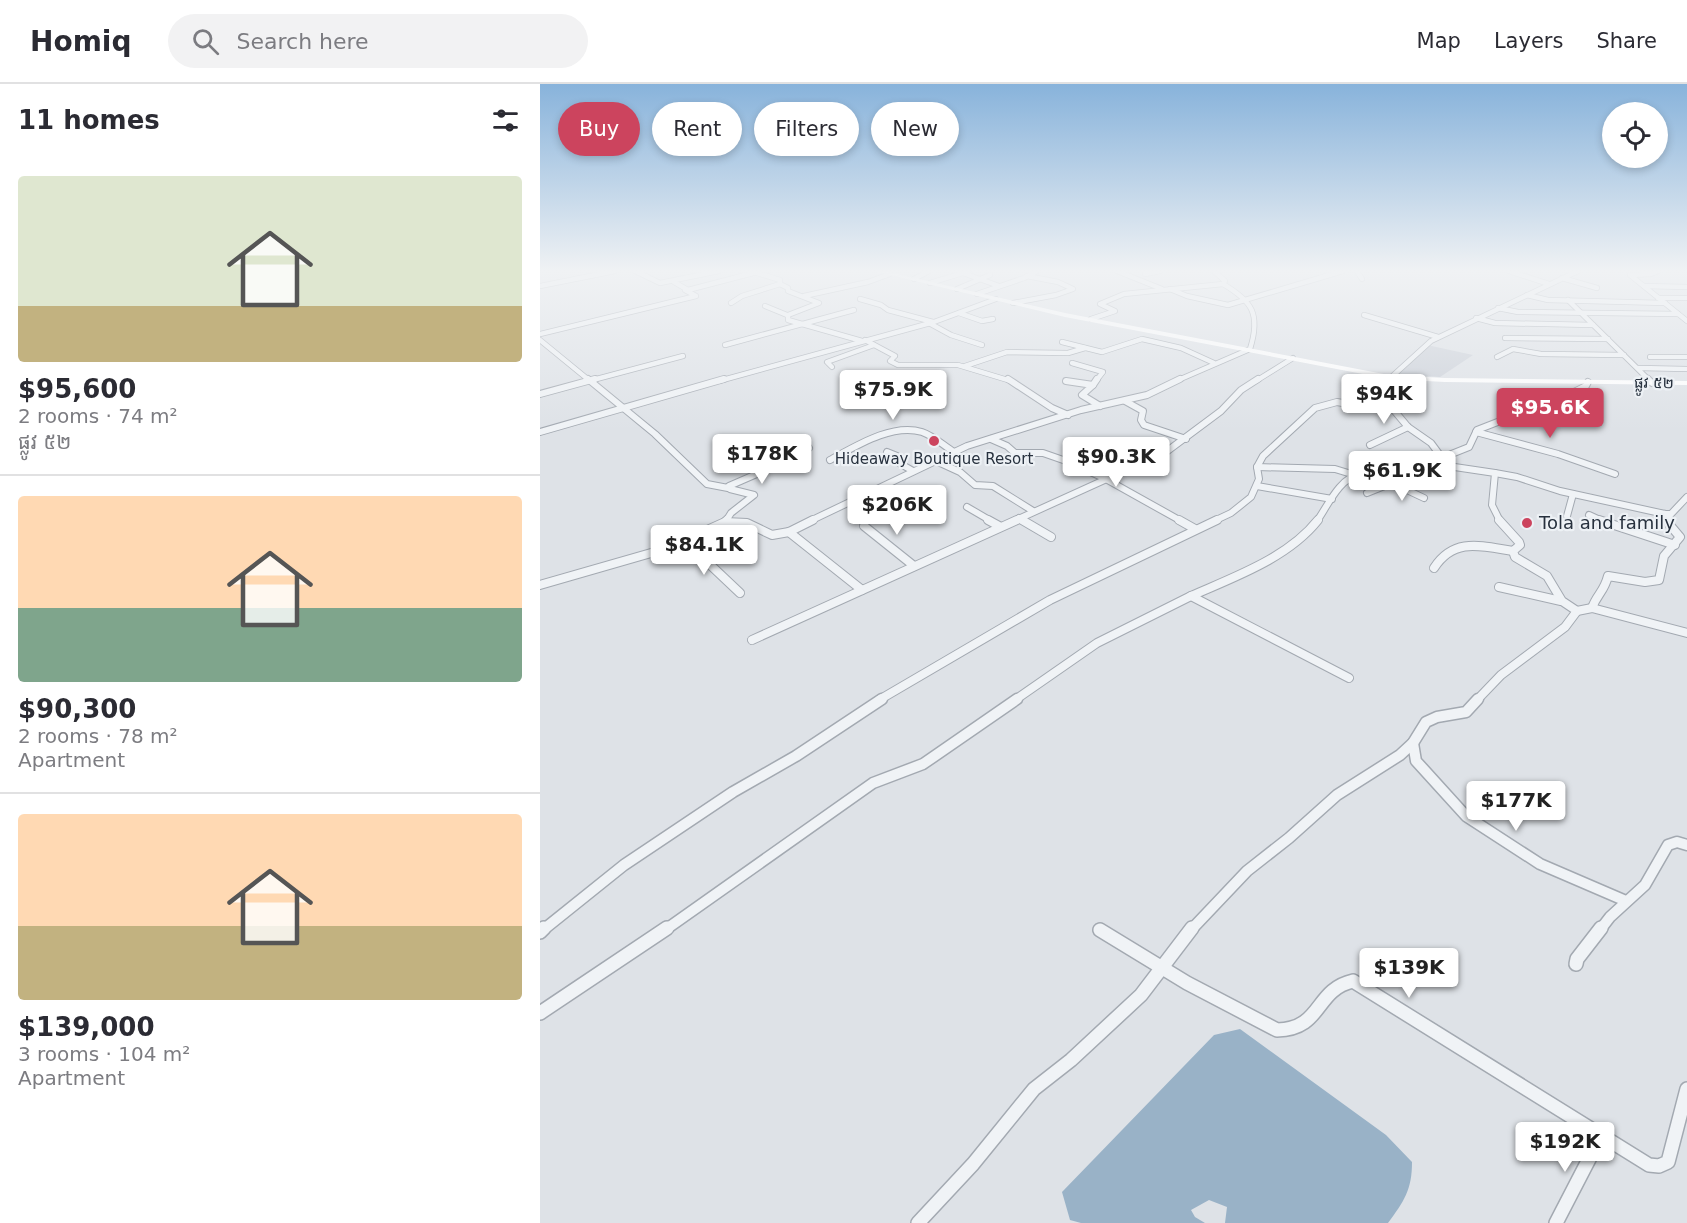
<!DOCTYPE html>
<html lang="en">
<head>
<meta charset="utf-8">
<style>
	body { margin:0; font-family:"DejaVu Sans","Noto Sans Khmer",sans-serif; background:#f2f2f3; color:#2b2b33; height:100vh; display:flex; flex-direction:column; font-size:22px; white-space:nowrap }
	* { box-sizing:border-box; margin:0 }
	p { font-size:20px; color:#7c7c81 }
	.icon { flex:none; width:33px; height:33px; fill:none; stroke:currentColor; stroke-width:2; stroke-linecap:round; stroke-linejoin:round }
	.map { position:relative; flex:1; overflow:hidden }
	.panel { display:flex; flex-direction:column; background:#fff; width:540px }
	.panel>* { flex:none }
	.banner { position:absolute; left:18px; top:18px; width:570px; height:54px; display:flex; gap:12px }
	.tools { position:absolute; left:1062px; top:18px; display:grid; gap:12px }
	.tools a { display:grid; place-items:center; width:66px; height:66px; border-radius:50%; background:#fff; box-shadow:0 3px 9px #0003; font-size:30px }
	.price { position:absolute; translate:-50% -51px; padding:0 14px; border-radius:6px; background:#fff; color:#222; font-size:20px; line-height:39px; filter:drop-shadow(0 2px 3px #0008) }
	.price::after { content:''; position:absolute; left:50%; top:36px; width:18px; height:14px; margin-left:-9px; background:inherit; clip-path:polygon(0 0,100% 0,50% 100%) }
	.price.current { background:#cc445e; color:#fff }
	ul { padding:0; list-style:none }
	li { display:grid; align-content:center; gap:12px; height:318px; padding:0 18px }
	li+li { border-top:2px solid #e1e1e2 }
	li span { display:grid; place-items:center; height:186px; border-radius:6px; color:#555 }
	li>.icon { margin-inline-start:auto }
	span .icon { width:108px; height:108px; fill:#fffc; stroke-width:1 }
	li b { font-size:26px }
	h2 { display:flex; justify-content:space-between; align-items:center; height:72px; padding:0 18px; font-size:26px }
	.chip { padding:0 21px; border-radius:27px; background:#fff; box-shadow:0 3px 9px #0003; font-size:21px; line-height:54px }
	.chip.current { background:#cc445e; color:#fff }
	header { display:flex; align-items:center; gap:36px; box-sizing:border-box; height:84px; padding:0 30px; background:#fff; border-bottom:2px solid #e1e1e2 }
	header strong { font-size:28px }
	nav { display:flex; gap:33px; margin-inline-start:auto; font-size:21px }
	.search { width:420px; height:54px; background:#f2f2f3; display:flex; align-items:center; gap:15px; box-sizing:border-box; padding:0 21px; border-radius:33px; color:#7c7c81; font-size:22px }
	main { display:flex; flex:1; min-height:0 }
	.map>svg:first-child { display:block }
	.built { fill:#ccd1d9 }
	.water { fill:#99b2c7 }
	.lines { fill:none; stroke-linecap:round; stroke-linejoin:round }
	.street-far4-casing { stroke:#a3a9b1; stroke-width:6 }
	.street-far3-casing { stroke:#a3a9b1; stroke-width:8 }
	.street-far2-casing { stroke:#a3a9b1; stroke-width:10 }
	.street-far1-casing { stroke:#a3a9b1; stroke-width:13 }
	.street-casing { stroke:#a3a9b1; stroke-width:16 }
	.street-far4 { stroke:#f0f3f6; stroke-width:4.5 }
	.street-far3 { stroke:#f0f3f6; stroke-width:6 }
	.street-far2 { stroke:#f0f3f6; stroke-width:8 }
	.street-far1 { stroke:#f0f3f6; stroke-width:10 }
	.street { stroke:#f0f3f6; stroke-width:13 }
	.secondary { fill:#fff; fill-rule:evenodd }
	.poi-dot { fill:#cc445e; stroke:#edf1f5; stroke-width:2 }
	.labels { text-anchor:middle; stroke-width:4.5; stroke-linejoin:round; paint-order:stroke }
	.far-street-label { font-size:15px; fill:#27313e; stroke:#edf1f5 }
	.far-poi-label { font-size:15px; fill:#27313e; stroke:#edf1f5 }
	.poi-label { font-size:18px; fill:#27313e; stroke:#edf1f5; text-anchor:start }
</style>
</head>
<body>
<header>
<strong>Homiq</strong>
<div class="search"><svg class="icon" aria-label="search" viewBox="0 0 24 24"><circle cx="10" cy="10" r="6"/><path d="M15 15l6 6"/></svg>Search here</div>
<nav><a>Map</a><a>Layers</a><a>Share</a></nav>
</header>
<main>
<section class="panel">
<h2>11 homes<svg class="icon" aria-label="filters" viewBox="0 0 24 24"><path d="M4 7h16M4 17h16"/><circle cx="9" cy="7" r="2"/><circle cx="15" cy="17" r="2"/></svg></h2>
<ul>
<li><span style="background:linear-gradient(#dfe7d0 70%,#c2b280 0)"><svg class="icon" aria-label="home" viewBox="0 0 24 24"><path d="M3 11l9-7 9 7M6 9v11h12V9"/></svg></span><div><b>$95,600</b><p>2 rooms · 74 m²</p><p>ផ្លូវ ៥២</p></div></li>
<li><span style="background:linear-gradient(#ffd9b3 60%,#7fa58c 0)"><svg class="icon" aria-label="home" viewBox="0 0 24 24"><path d="M3 11l9-7 9 7M6 9v11h12V9"/></svg></span><div><b>$90,300</b><p>2 rooms · 78 m²</p><p>Apartment</p></div></li>
<li><span style="background:linear-gradient(#ffd9b3 60%,#c2b280 0)"><svg class="icon" aria-label="home" viewBox="0 0 24 24"><path d="M3 11l9-7 9 7M6 9v11h12V9"/></svg></span><div><b>$139,000</b><p>3 rooms · 104 m²</p><p>Apartment</p></div></li>
</ul>
</section>
<div class="map">
<svg width="1147" height="1139" viewBox="0 0 1147 1139">
	<rect width="100%" height="100%" fill="#dee2e7"/>
	<polygon class="built" points="887,261 933,271 900,293 856,290"/>
	<path class="water" d="M700 945 846 1051 872 1078C872 1106 864 1117 848 1139H685L687 1123 669 1116 651 1126 655 1133 665 1139H541L530 1136 522 1108 674 951Z"/>
	<g class="lines">
		<defs>
			<g id="street-far4">
				<polyline points="95,187 120,199 179,187"/>
				<polyline points="211,187 240,196 240,200 248,204 248,207 279,219 248,231 248,236 322,257"/>
				<polyline points="577,187 622,205"/>
				<polyline points="817,187 822,195"/>
				<polyline points="969,187 1009,200"/>
				<polyline points="1118,187 1111,190 1090,191 1147,237"/>
				<polyline points="423,189 459,202"/>
				<polyline points="605,190 620,187"/>
				<polyline points="1022,194 1057,204"/>
				<polyline points="374,195 389,187"/>
				<polyline points="134,198 148,206 217,188"/>
				<polyline points="390,199 429,187"/>
				<polyline points="0,202 75,187"/>
				<polyline points="1104,202 1147,203"/>
				<polyline points="417,205 450,191"/>
				<polyline points="630,205 647,212 688,221 803,187"/>
				<polyline points="437,210 484,194 497,187"/>
				<polyline points="987,211 1008,216 1125,219"/>
				<polyline points="264,212 328,198 350,190"/>
				<polyline points="1118,214 1147,214"/>
				<polyline points="320,215 341,221 348,226 393,238"/>
				<polyline points="1028,216 1110,297"/>
				<polyline points="191,219 202,212 240,200"/>
				<polyline points="473,219 516,211 533,205 518,198 487,192"/>
				<polyline points="225,222 247,231"/>
				<polyline points="958,224 978,228 1138,230"/>
				<polyline points="419,229 442,237 453,235"/>
				<polyline points="824,231 898,253"/>
				<polyline points="936,234 955,239 1053,241"/>
				<polyline points="551,235 575,227 560,220 584,210 683,200"/>
				<polyline points="389,239 411,251 442,261"/>
				<polyline points="0,250 156,212 145,206"/>
				<polyline points="965,254 1068,255"/>
				<polyline points="0,256 50,297"/>
				<polyline points="325,256 355,272 350,277 358,281 418,281 471,297"/>
				<polyline points="522,258 562,268 602,255 641,264 674,279"/>
				<polyline points="185,261 314,226"/>
				<polyline points="957,273 973,265 1001,270 1084,271"/>
				<polyline points="1110,273 1147,273"/>
				<polyline points="532,279 563,288 556,297"/>
				<polyline points="425,282 467,268 528,269 545,264"/>
				<polyline points="292,283 287,278 334,261"/>
				<polyline points="1098,284 1147,285"/>
				<polyline points="49,297 143,272"/>
				<polyline points="179,297 394,238 456,215"/>
				<path d="M636 297 710 265C721 230 712 217 683 200L685 197 674 187"/>
				<polyline points="716,297 753,274"/>
				<polyline points="847,297 891,257 1038,187"/>
			</g>
			<g id="street-far3">
				<polyline points="48,295 115,350 167,400 188,404"/>
				<polyline points="468,295 512,324 528,331"/>
				<polyline points="848,295 847,318 868,343 891,359 908,382 955,389 952,421 960,437"/>
				<polyline points="1108,295 1112,299"/>
				<polyline points="526,297 553,301 542,311 560,322"/>
				<polyline points="553,301 557,295"/>
				<polyline points="0,310 55,295"/>
				<polyline points="585,317 603,327 601,336 604,341 646,355"/>
				<polyline points="0,348 184,295"/>
				<polyline points="936,348 1018,370 1075,390"/>
				<polyline points="451,355 467,362 475,369 503,369 526,377 564,394 641,437"/>
				<polyline points="830,361 868,343"/>
				<polyline points="347,368 357,372 359,379 373,387"/>
				<path d="M290 376C316 362 352 339 382 348 394 352 404 362 414 368"/>
				<polyline points="396,377 420,388 435,401 453,402 493,427"/>
				<polyline points="717,383 795,385 818,392"/>
				<polyline points="955,389 977,393 1020,407 1125,430 1131,430 1147,413"/>
				<polyline points="717,402 792,415"/>
				<polyline points="827,409 852,399 884,414"/>
				<polyline points="427,423 451,437"/>
				<polyline points="1125,430 1130,434 1129,437"/>
				<polyline points="1049,431 1062,437"/>
				<polyline points="1027,432 1033,410"/>
				<polyline points="479,434 484,437"/>
				<polyline points="186,437 191,429 214,411 190,405 189,402 249,376 269,364"/>
				<polyline points="270,437 427,362 541,326 607,311 640,295"/>
				<polyline points="474,437 626,368 681,327 701,306 718,295"/>
				<polyline points="674,437 691,429 711,413 719,395 717,383 723,372 775,324 797,318 824,323 847,318"/>
				<path d="M777 437C787 423 800 393 819 391 831 391 842 397 853 398L879 383 929 363 937 346 1032 309 1046 302 1048 298"/>
			</g>
			<g id="street-far2">
				<polyline points="448,436 459,442"/>
				<polyline points="482,436 511,453"/>
				<polyline points="639,436 655,445"/>
				<path d="M778 436C748 474 694 493 651 512L809 594"/>
				<polyline points="1059,436 1135,461"/>
				<polyline points="185,438 187,436"/>
				<polyline points="324,442 374,482"/>
				<polyline points="249,448 322,506"/>
				<polyline points="145,457 200,509"/>
				<path d="M894 484C914 453 941 462 973 467"/>
				<polyline points="0,501 125,465 185,438 207,439 232,451 249,448 273,436"/>
				<polyline points="959,503 1021,517"/>
				<path d="M1052 524C1057 510 1064 508 1068 492L1105 498 1119 496 1124 472 1140 453 1129 440 1130 436"/>
				<polyline points="1037,527 1052,524 1147,549"/>
				<polyline points="212,556 477,436"/>
				<polyline points="339,616 510,516 677,436"/>
				<polyline points="475,616 557,559 651,512"/>
				<polyline points="937,616 961,591 1025,543 1037,527 1022,517 1007,492 975,473 973,467 980,461 979,458 959,436"/>
			</g>
			<g id="street-far1">
				<polyline points="873,659 876,677 926,732 1000,780 1086,817"/>
				<polyline points="3,846 84,781 193,708 256,672 342,615"/>
				<polyline points="125,846 333,699 383,680 477,615"/>
				<polyline points="651,846 707,787 749,754 797,711 860,671 873,659 886,638 897,633 926,628 938,615"/>
				<polyline points="1060,846 1070,833 1105,801 1128,761 1137,758 1147,761"/>
			</g>
			<g id="street">
				<path d="M560 846 647 899 737 946C783 945 774 906 813 897L1109 1081 1119 1082 1128 1078 1147 1005"/>
				<polyline points="0,848 4,844"/>
				<polyline points="1036,880 1037,875 1061,844"/>
				<polyline points="0,929 127,844"/>
				<polyline points="378,1139 433,1080 494,1005 531,976 601,911 652,844"/>
				<polyline points="1016,1139 1061,1052"/>
			</g>
		</defs>
		<use href="#street-far4" class="street-far4-casing"/>
		<use href="#street-far3" class="street-far3-casing"/>
		<use href="#street-far2" class="street-far2-casing"/>
		<use href="#street-far1" class="street-far1-casing"/>
		<use href="#street" class="street-casing"/>
		<use href="#street-far4" class="street-far4"/>
		<use href="#street-far3" class="street-far3"/>
		<use href="#street-far2" class="street-far2"/>
		<use href="#street-far1" class="street-far1"/>
		<use href="#street" class="street"/>
		<polygon class="secondary" points="334,187 344,187 525,229 849,291 905,294 1147,297 1147,301 905,298 849,295 525,233"/>
	</g>
	<linearGradient id="sky" x2="0" y2="1"><stop stop-color="#88b3db"/><stop offset="0.54" stop-color="#f0f2f4"/><stop offset="1" stop-color="#f0f2f4" stop-opacity="0"/></linearGradient>
	<rect width="1147" height="346" fill="url(#sky)"/>
	<g class="poi-dot">
		<circle cx="394" cy="357" r="6"/>
		<circle cx="987" cy="439" r="6"/>
	</g>
	<g class="labels">
		<g class="far-street-label">
			<text transform="translate(1114 299) rotate(1)" y="5">ផ្លូវ ៥២</text>
		</g>
		<g class="far-poi-label">
			<text x="394" y="380">Hideaway Boutique Resort</text>
		</g>
		<g class="poi-label">
			<text x="999" y="445">Tola and family</text>
		</g>
	</g>
</svg>
<div class="tools">
<a><svg class="icon" aria-label="locate" viewBox="0 0 24 24"><circle cx="12" cy="12" r="6"/><path d="M12 2v4M12 18v4M2 12h4M18 12h4"/></svg></a>
</div>
<b class="price" style="left:353px;top:337px">$75.9K</b>
<b class="price" style="left:844px;top:341px">$94K</b>
<b class="price current" style="left:1010px;top:355px">$95.6K</b>
<b class="price" style="left:222px;top:401px">$178K</b>
<b class="price" style="left:576px;top:404px">$90.3K</b>
<b class="price" style="left:862px;top:418px">$61.9K</b>
<b class="price" style="left:357px;top:452px">$206K</b>
<b class="price" style="left:164px;top:492px">$84.1K</b>
<b class="price" style="left:976px;top:748px">$177K</b>
<b class="price" style="left:869px;top:915px">$139K</b>
<b class="price" style="left:1025px;top:1089px">$192K</b>
<div class="banner">
<a class="chip current">Buy</a>
<a class="chip">Rent</a>
<a class="chip">Filters</a>
<a class="chip">New</a>
</div>
</div>
</main>
</body>
</html>
